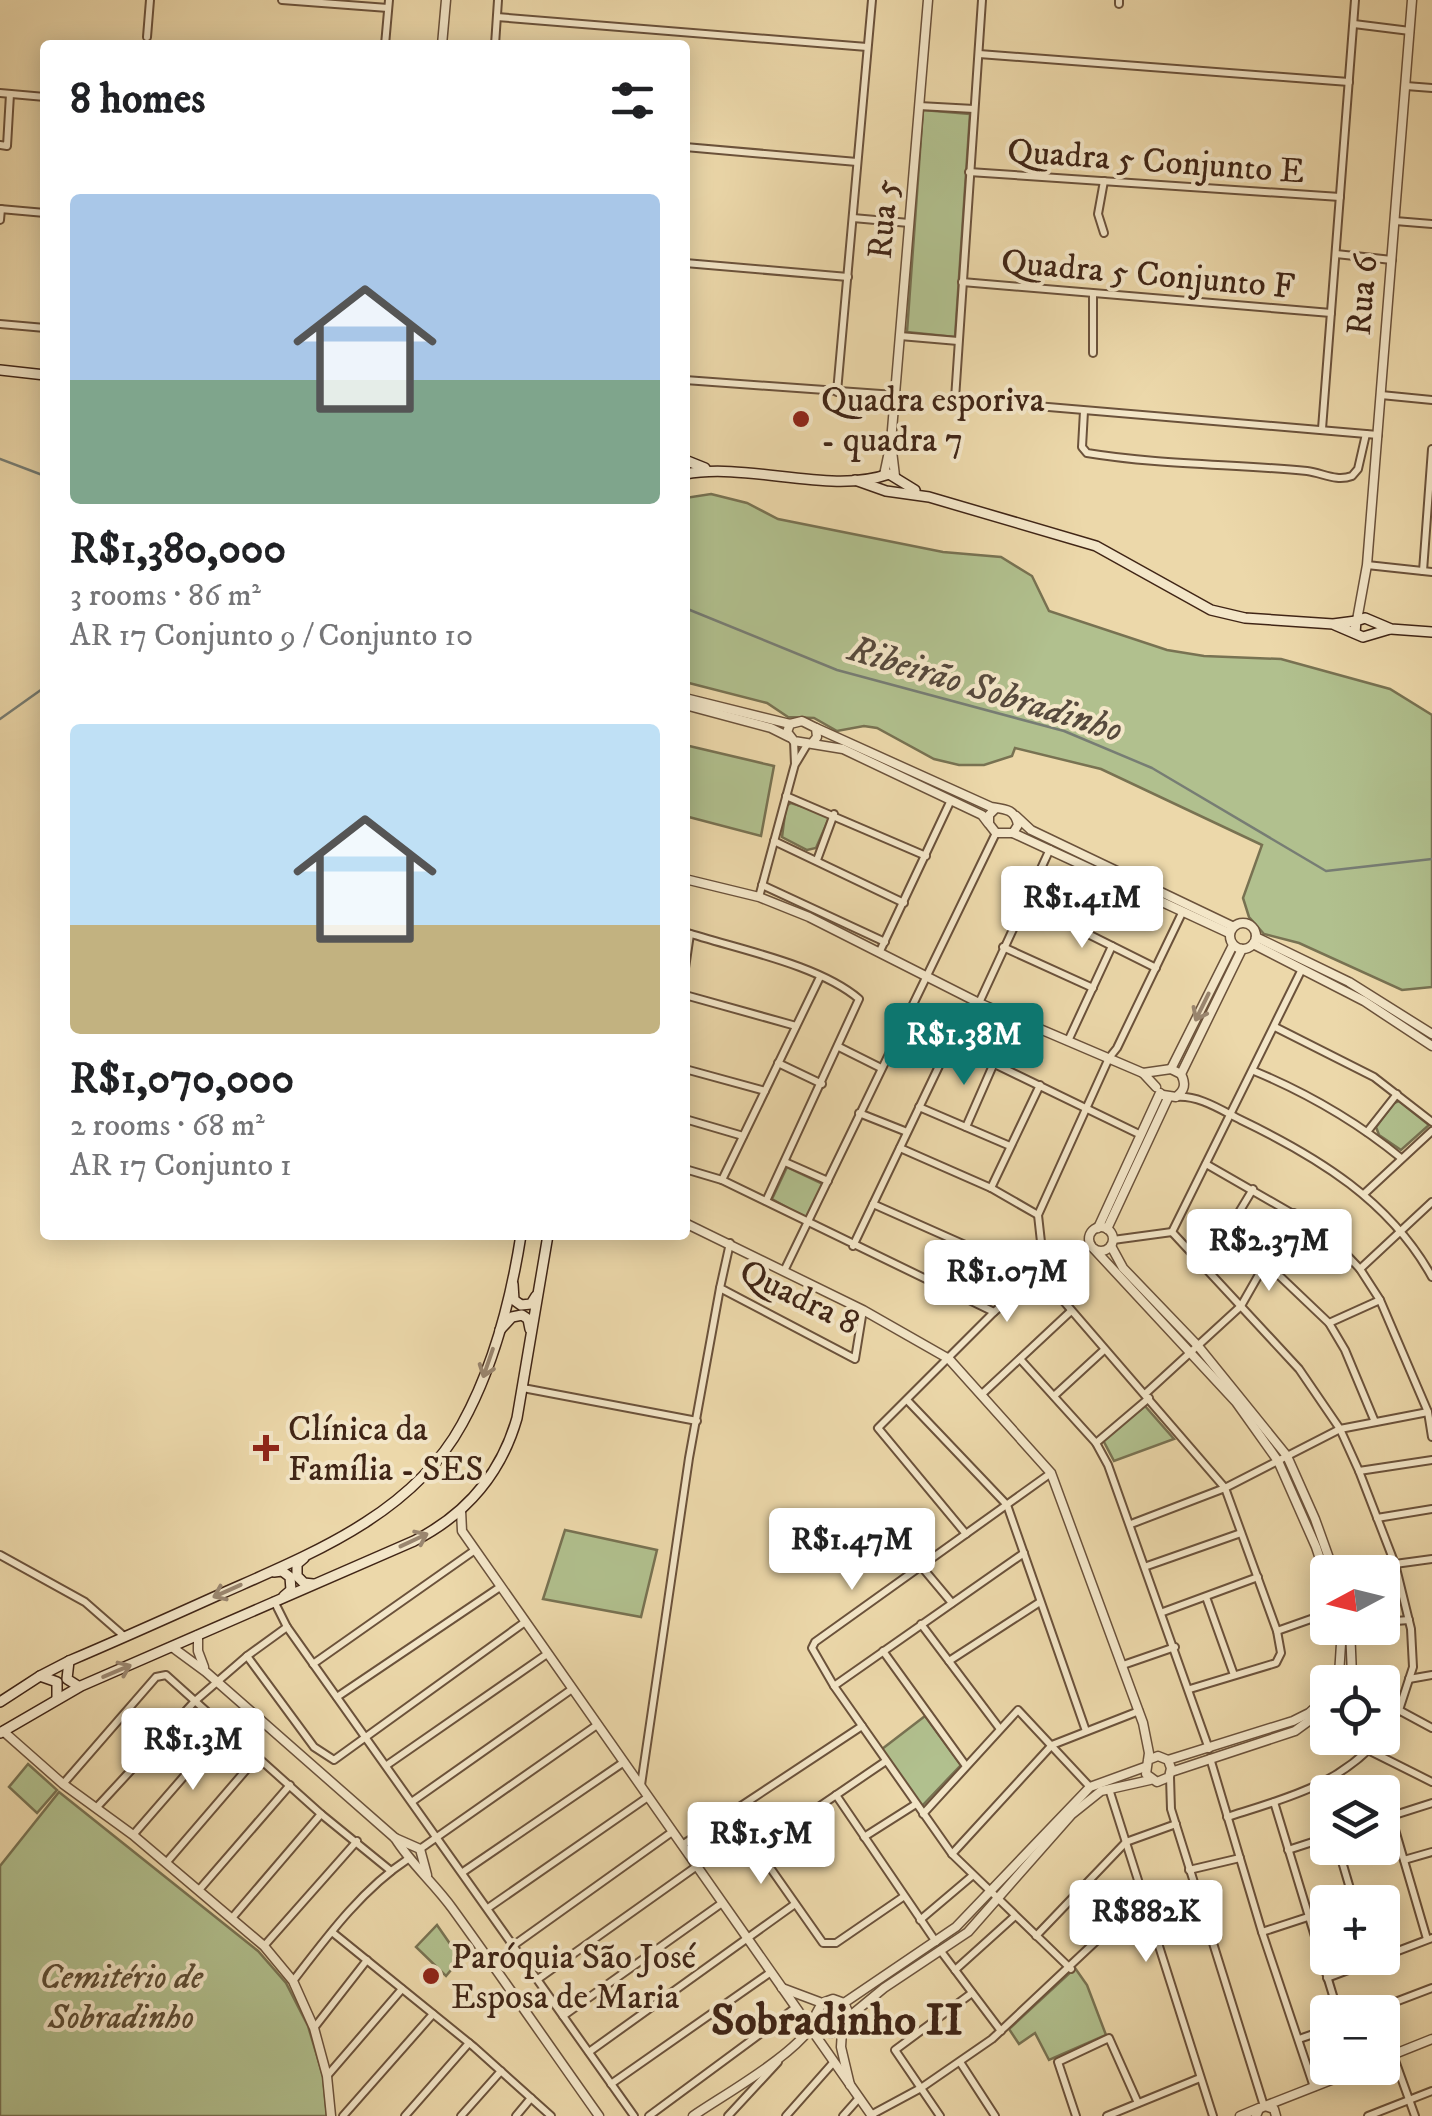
<!DOCTYPE html>
<html lang="en">
<head>
<meta charset="utf-8">
<style>
	body { margin:0; font-family:"IM FELL DW Pica",serif; background:#f2f2f2; color:#202124; height:100vh; display:flex; flex-direction:column; font-size:38px; white-space:nowrap }
	* { box-sizing:border-box; margin:0 }
	p { font-size:32px; color:#757577 }
	.icon { flex:none; width:55px; height:55px; fill:none; stroke:currentColor; stroke-width:2; stroke-linecap:round; stroke-linejoin:round }
	.map { position:relative; flex:1; overflow:hidden }
	.sheet { position:absolute; left:40px; top:40px; width:650px; height:1200px; display:flex; flex-direction:column; background:#fff; border-radius:10px; box-shadow:0 5px 25px #0003 }
	.sheet>* { flex:none }
	.needle { width:65px; rotate:263deg }
	.controls { position:absolute; left:1310px; top:1555px; display:grid; gap:20px }
	.controls a { display:grid; place-items:center; width:90px; height:90px; border-radius:10px; background:#fff; box-shadow:0 5px 25px #0003; font-size:50px }
	.price { position:absolute; translate:-50% -85px; padding:0 22px; border-radius:10px; background:#fff; color:#222; font-size:32px; line-height:65px; filter:drop-shadow(0 2px 5px #0008) }
	.price::after { content:''; position:absolute; left:50%; top:60px; width:30px; height:22px; margin-left:-15px; background:inherit; clip-path:polygon(0 0,100% 0,50% 100%) }
	.price.current { background:#0f766e; color:#fff }
	ul { padding:0; list-style:none }
	li { display:grid; align-content:center; gap:20px; height:530px; padding:0 30px }
	li span { display:grid; place-items:center; height:310px; border-radius:10px; color:#555 }
	li>.icon { margin-inline-start:auto }
	span .icon { width:180px; height:180px; fill:#fffc; stroke-width:1 }
	li b { font-size:42px }
	h2 { display:flex; justify-content:space-between; align-items:center; height:120px; padding:0 30px; font-size:42px }
	.map>svg:first-child { display:block }
	.green { fill:#b1c08e; stroke:#787252; stroke-width:2.5 }
	.lines { fill:none; stroke-linecap:round; stroke-linejoin:round }
	.stream { stroke:#777d74; stroke-width:2.5 }
	.minor-casing { stroke:#6b523b; stroke-width:10 }
	.tertiary-casing { stroke:#6b523b; stroke-width:11 }
	.secondary-casing { stroke:#402516; stroke-width:12 }
	.minor { stroke:#f3e6c8; stroke-width:6 }
	.tertiary { stroke:#f3e6c8; stroke-width:8 }
	.secondary { stroke:#f3e6c8; stroke-width:9 }
	.oneway { stroke:#9a866f }
	.poi-dot { fill:#8f2418; stroke:#f3e6c8; stroke-width:4 }
	.labels { text-anchor:middle; stroke-width:8; stroke-linejoin:round; paint-order:stroke }
	.street-label { font-size:35px; fill:#402516; stroke:#f3e6c8 }
	.poi-label { font-size:35px; fill:#402516; stroke:#f3e6c8; text-anchor:start }
	.park-label { font-size:35px; font-style:italic; fill:#5c4c34; stroke:#f3e6c8 }
	.water-label { font-size:38px; font-style:italic; fill:#574a3d; stroke:#f3e6c8 }
	.district-label { font-size:45px; font-weight:bold; fill:#402516; stroke:#f3e6c8 }
</style>
</head>
<body>
<div class="map">
<svg width="1432" height="2116" viewBox="0 0 1432 2116">
	<rect width="100%" height="100%" fill="#ecd8aa"/>
	<filter id="stains"><feTurbulence type="fractalNoise" baseFrequency=".002" numOctaves="4"/><feColorMatrix values="0 0 0 0 .2 0 0 0 0 .09 0 0 0 0 .02 0 0 0 .5 -.17"/></filter>
	<radialGradient id="worn" r=".72"><stop offset=".6" stop-color="#630" stop-opacity="0"/><stop offset="1" stop-color="#630" stop-opacity=".3"/></radialGradient>
	<g class="green">
		<polygon points="923,110 970,114 955,337 907,332"/>
		<polygon points="711,494 747,503 778,519 943,552 1001,557 1032,576 1049,611 1167,650 1204,656 1281,659 1390,689 1432,715 1432,987 1402,990 1299,943 1264,934 1249,917 1243,898 1262,845 1101,769 1015,748 1012,756 984,765 959,765 934,759 877,728 864,726 837,731 814,718 788,717 767,703 685,682 685,498"/>
		<polygon points="685,745 774,766 761,836 685,816"/>
		<polygon points="791,803 826,814 829,818 816,848 807,850 782,837 786,806"/>
		<polygon points="1399,1101 1429,1125 1401,1150 1379,1135 1376,1127 1394,1103"/>
		<polygon points="787,1167 823,1184 806,1218 772,1199"/>
		<polygon points="1145,1406 1174,1439 1114,1461 1103,1440"/>
		<polygon points="565,1530 657,1550 641,1617 543,1599"/>
		<polygon points="925,1716 961,1765 921,1807 882,1749"/>
		<polygon points="28,1764 57,1790 37,1813 9,1787"/>
		<polygon points="59,1792 258,1951 286,1983 308,2026 323,2076 327,2116 0,2116 0,1866"/>
		<polygon points="437,1925 455,1951 456,1964 446,1976 416,1947"/>
		<polygon points="1075,1968 1087,1985 1106,2035 1049,2060 1035,2033 1019,2044 1009,2029"/>
	</g>
	<g class="lines">
		<g class="stream">
			<polyline points="0,459 45,476"/>
			<polyline points="685,608 837,670 1064,731 1152,768 1326,871 1432,859"/>
			<polyline points="0,719 45,687"/>
		</g>
		<defs>
			<g id="minor">
				<polyline points="282,0 388,8"/>
				<polyline points="982,0 955,399 1378,435"/>
				<polyline points="1119,0 1119,4"/>
				<polyline points="497,17 867,47"/>
				<polyline points="1354,24 1410,31"/>
				<polyline points="147,37 150,0"/>
				<polyline points="385,45 389,0"/>
				<polyline points="495,45 498,0"/>
				<polyline points="979,54 1349,82"/>
				<polyline points="1406,86 1432,88"/>
				<polyline points="0,93 45,97"/>
				<polyline points="919,106 974,109"/>
				<polyline points="0,145 7,146 10,94"/>
				<polyline points="685,147 857,162"/>
				<polyline points="969,172 1340,197"/>
				<polyline points="1104,181 1098,214 1104,233"/>
				<polyline points="0,209 45,213"/>
				<polyline points="853,218 909,223"/>
				<polyline points="0,220 1,209"/>
				<polyline points="1395,221 1432,224"/>
				<polyline points="1336,254 1392,260"/>
				<polyline points="685,263 848,277"/>
				<polyline points="962,282 1331,313"/>
				<polyline points="1093,295 1093,353"/>
				<polyline points="0,324 45,328"/>
				<polyline points="900,336 958,341"/>
				<polyline points="685,380 895,395"/>
				<polyline points="837,392 872,0"/>
				<polyline points="1381,395 1432,400"/>
				<path d="M1084 411 1082 447 1087 453C1160 465 1234 464 1307 471 1323 473 1336 482 1352 476L1358 469 1366 434"/>
				<polyline points="1322,429 1355,0"/>
				<polyline points="1367,565 1432,572"/>
				<polyline points="1423,571 1432,449"/>
				<polyline points="796,763 808,743"/>
				<polyline points="786,796 926,856"/>
				<polyline points="774,841 904,903"/>
				<polyline points="817,860 834,814"/>
				<polyline points="762,885 885,942"/>
				<polyline points="759,897 795,764 794,741"/>
				<polyline points="1024,902 1156,968"/>
				<polyline points="1182,913 1117,1048 1109,1058 1038,1215 1044,1269 1054,1290 1225,1488 1277,1631 1281,1653 1276,1663 1190,1689"/>
				<path d="M685 932C736 949 818 964 859 999L766 1201"/>
				<polyline points="1003,947 1093,988"/>
				<polyline points="880,951 951,800"/>
				<polyline points="685,968 690,934"/>
				<polyline points="685,995 796,1026"/>
				<polyline points="979,1003 1050,849"/>
				<polyline points="906,1021 1141,1135"/>
				<polyline points="1275,1027 1374,1077 1432,1122"/>
				<polyline points="1068,1041 1112,946"/>
				<polyline points="839,1047 881,1068"/>
				<polyline points="778,1063 822,1084"/>
				<polyline points="685,1069 765,1091"/>
				<path d="M1254 1071C1307 1093 1357 1122 1401 1158"/>
				<path d="M1176 1097C1199 1095 1221 1110 1241 1120 1318 1157 1390 1201 1432 1277"/>
				<polyline points="919,1107 1010,1146"/>
				<polyline points="859,1113 907,1132"/>
				<polyline points="685,1119 743,1136"/>
				<polyline points="966,1127 994,1063"/>
				<polyline points="1367,1132 1397,1094"/>
				<polyline points="900,1148 991,1188 1038,1215"/>
				<polyline points="785,1162 828,1181"/>
				<polyline points="1206,1164 1326,1233 1360,1269 1380,1300 1428,1412 1432,1437"/>
				<polyline points="685,1169 722,1180 994,1312"/>
				<polyline points="722,1180 820,977"/>
				<polyline points="991,1188 1040,1085"/>
				<polyline points="1364,1194 1432,1131"/>
				<polyline points="873,1204 981,1252 962,1297"/>
				<polyline points="1172,1232 1299,1369 1340,1429 1359,1471 1395,1564 1411,1629 1413,1667 1399,1710 1382,1734"/>
				<polyline points="1172,1232 1302,969"/>
				<polyline points="1113,1240 1172,1232"/>
				<polyline points="730,1243 720,1288 855,1359 863,1310"/>
				<polyline points="853,1246 950,1043"/>
				<polyline points="1266,1263 1329,1323 1345,1350 1375,1422"/>
				<polyline points="1206,1267 1253,1189"/>
				<polyline points="1360,1269 1432,1202"/>
				<polyline points="784,1271 996,833"/>
				<polyline points="1329,1323 1380,1300"/>
				<polyline points="1020,1359 1096,1443 1108,1465 1209,1749"/>
				<polyline points="523,1388 697,1421"/>
				<polyline points="1145,1394 1241,1306 1294,1213"/>
				<polyline points="981,1395 1071,1311"/>
				<polyline points="1054,1396 1104,1350"/>
				<polyline points="907,1400 1007,1505 1086,1731"/>
				<polyline points="1096,1443 1149,1398"/>
				<polyline points="1359,1471 1432,1460"/>
				<polyline points="1051,1473 815,1642 812,1648 834,1686 952,1854 1071,1969"/>
				<polyline points="1377,1518 1432,1509"/>
				<polyline points="1131,1524 1225,1488 1340,1429 1428,1412"/>
				<polyline points="966,1534 878,1428 994,1312 1044,1269 1091,1244"/>
				<polyline points="0,1555 85,1602 125,1637"/>
				<polyline points="1395,1564 1432,1559"/>
				<polyline points="921,1566 952,1603"/>
				<polyline points="1147,1566 1241,1533"/>
				<polyline points="1206,1597 1234,1675"/>
				<polyline points="274,1601 287,1627 634,2116"/>
				<polyline points="1163,1612 1258,1577"/>
				<polyline points="1382,1622 1409,1620"/>
				<polyline points="921,1624 1000,1729"/>
				<polyline points="287,1627 247,1656 314,1747 334,1760 525,1622"/>
				<polyline points="1277,1631 1328,1613"/>
				<polyline points="883,1651 966,1766"/>
				<polyline points="949,1661 1040,1602"/>
				<polyline points="313,1664 475,1550"/>
				<polyline points="1123,1665 1175,1647"/>
				<polyline points="1409,1679 1432,1675"/>
				<polyline points="834,1686 1024,1553"/>
				<polyline points="337,1697 500,1587"/>
				<polyline points="1382,1701 1432,1728"/>
				<polyline points="1368,1750 1432,1782"/>
				<polyline points="1210,1758 1262,1932 1314,2087"/>
				<polyline points="387,1765 547,1654"/>
				<polyline points="1170,1777 1171,1809 1264,2106"/>
				<polyline points="63,1784 156,1677 166,1675 321,1814 391,1871"/>
				<polyline points="641,1785 689,1458 720,1288"/>
				<polyline points="1109,1789 1213,2116"/>
				<polyline points="836,1795 936,1942"/>
				<polyline points="413,1801 572,1689"/>
				<polyline points="1274,1802 1338,2012"/>
				<polyline points="97,1807 195,1701 247,1656"/>
				<polyline points="731,1812 823,1943 836,1943 903,1897"/>
				<polyline points="923,1814 1018,1710 1090,1787"/>
				<polyline points="1391,1816 1427,1939"/>
				<path d="M1227 1817C1287 1798 1337 1786 1380 1738"/>
				<polyline points="1382,1819 1432,1803"/>
				<polyline points="133,1835 226,1728"/>
				<polyline points="864,1837 916,1804"/>
				<polyline points="682,1845 862,1726"/>
				<polyline points="1338,1848 1354,1902"/>
				<polyline points="420,1849 597,1725"/>
				<polyline points="757,1849 886,1761"/>
				<polyline points="1288,1850 1328,1837"/>
				<polyline points="952,1854 1052,1745 1139,1711"/>
				<polyline points="1404,1860 1432,1852"/>
				<polyline points="166,1863 258,1756"/>
				<polyline points="1189,1870 1240,1858"/>
				<polyline points="463,1872 624,1762"/>
				<polyline points="199,1890 290,1785"/>
				<polyline points="488,1908 648,1797"/>
				<polyline points="232,1918 321,1814"/>
				<polyline points="920,1920 972,1876"/>
				<polyline points="332,1932 474,2047 551,2116"/>
				<polyline points="1262,1932 1308,1917"/>
				<polyline points="1036,1936 1126,1842 1176,1824"/>
				<polyline points="514,1945 672,1832"/>
				<polyline points="264,1946 357,1841"/>
				<polyline points="940,1950 1001,2031"/>
				<polyline points="1382,1957 1432,1938"/>
				<polyline points="955,1970 1015,1916"/>
				<polyline points="1327,1978 1380,1958"/>
				<polyline points="538,1979 697,1866"/>
				<path d="M293 1981C326 1938 362 1889 408 1859"/>
				<polyline points="1369,2012 1432,1988"/>
				<polyline points="563,2016 722,1903"/>
				<polyline points="314,2028 367,1960"/>
				<polyline points="1299,2039 1328,2029"/>
				<polyline points="589,2052 795,1904"/>
				<polyline points="1393,2055 1415,2116"/>
				<polyline points="960,2062 995,2116"/>
				<polyline points="327,2076 402,1989"/>
				<polyline points="611,2084 771,1972"/>
				<polyline points="871,2115 921,2088 992,2039 1143,1897"/>
				<polyline points="343,2116 433,2014"/>
				<polyline points="405,2116 469,2043"/>
				<polyline points="461,2116 501,2071"/>
				<polyline points="516,2116 531,2098"/>
				<polyline points="649,2116 795,2008"/>
				<polyline points="728,2116 778,2062"/>
				<polyline points="786,2116 832,2064"/>
				<polyline points="843,2116 859,2098"/>
				<polyline points="940,2116 895,2050 972,1993"/>
				<polyline points="1076,2116 1058,2062 1109,2038 1138,2103"/>
				<polyline points="1107,2116 1200,2078"/>
				<polyline points="1368,2116 1432,2091"/>
			</g>
			<g id="tertiary">
				<polyline points="442,45 446,0"/>
				<polyline points="892,451 895,476"/>
				<polyline points="884,475 891,442 928,0"/>
				<polyline points="1357,620 1367,565 1412,0"/>
				<polyline points="685,698 790,724"/>
				<polyline points="685,705 771,728 789,737"/>
				<path d="M816 728 991 807C1005 809 1015 809 1018 825L1013 833H996L989 824V815L996 808"/>
				<polyline points="813,742 817,737 816,728 802,721 790,724 787,732 794,741 843,749 982,815 988,823"/>
				<polyline points="1016,816 1031,830 1232,926"/>
				<polyline points="1013,833 1229,933"/>
				<polyline points="685,879 759,897 809,917 979,1003 1143,1073 1156,1087"/>
				<circle cx="1243" cy="936" r="13"/>
				<polyline points="1256,937 1349,982 1432,1034"/>
				<polyline points="1253,944 1364,1001 1432,1046"/>
				<polyline points="1171,1069 1233,945"/>
				<path d="M1143 1073 1171 1069 1181 1074C1186 1084 1185 1090 1176 1097L1163 1095"/>
				<polyline points="1181,1074 1242,949"/>
				<polyline points="685,1223 863,1310 949,1359 1051,1473 1143,1723 1149,1753 1146,1774 1157,1782 1169,1777 1171,1768 1168,1760 1158,1756 1148,1760"/>
				<circle cx="1101" cy="1239" r="12"/>
				<polyline points="1098,1228 1160,1093"/>
				<polyline points="1107,1229 1168,1098"/>
				<polyline points="1111,1246 1123,1268 1198,1346 1287,1456 1315,1519 1334,1572"/>
				<polyline points="1094,1249 1236,1402 1278,1461 1316,1547 1328,1583"/>
				<polyline points="461,1510 462,1531 872,2116"/>
				<polyline points="1350,1628 1352,1675"/>
				<polyline points="198,1635 198,1651 204,1667"/>
				<path d="M172 1647 206 1672 395 1838C411 1864 434 1883 452 1908 502 1977 550 2047 599 2116"/>
				<polyline points="1339,1675 1342,1628"/>
				<polyline points="1336,1682 1339,1675 1352,1675 1355,1682"/>
				<polyline points="3,1731 63,1784 133,1835 264,1946 293,1981 314,2028 327,2076 331,2116"/>
				<polyline points="1168,1760 1293,1721 1309,1713 1328,1696"/>
				<polyline points="1171,1772 1295,1731 1328,1707"/>
				<polyline points="395,1838 420,1849 427,1875"/>
				<polyline points="782,1988 822,2003 833,1999 844,2003 850,2016 842,2031 830,2033 819,2027 816,2014 822,2003"/>
				<polyline points="844,2003 956,1927 1090,1787 1145,1767"/>
				<polyline points="850,2016 884,1988 968,1932 1071,1815 1101,1791 1150,1780"/>
				<polyline points="842,2031 841,2047 850,2085"/>
				<polyline points="1382,2059 1432,2039"/>
				<polyline points="1265,2106 1362,2068"/>
				<path d="M693 2116C725 2094 801 2052 816 2019"/>
				<polyline points="1240,2116 1259,2108"/>
				<polyline points="1256,2116 1259,2109 1265,2106 1274,2109 1276,2116"/>
			</g>
			<g id="secondary">
				<polyline points="0,370 45,375"/>
				<polyline points="685,460 705,468"/>
				<path d="M685 474C749 462 830 495 889 474L915 490"/>
				<polyline points="855,480 886,491 929,497 1096,546 1211,610 1245,618 1333,624 1356,621"/>
				<polyline points="1335,625 1363,637 1390,629"/>
				<polyline points="1355,633 1356,621 1365,618 1391,629 1432,632"/>
				<polyline points="513,1284 514,1300 521,1305 531,1304 536,1296"/>
				<polyline points="500,1330 512,1317 522,1315 528,1319 530,1329"/>
				<polyline points="304,1558 297,1564 297,1576 304,1583 313,1584"/>
				<polyline points="274,1572 282,1571 290,1577 291,1590 284,1596"/>
				<polyline points="69,1661 67,1679 78,1686"/>
				<polyline points="40,1676 57,1682 57,1698"/>
				<path d="M0 1702 40 1676 69 1661C121 1639 172 1616 223 1593 311 1554 413 1514 462 1424 493 1368 511 1299 521 1235"/>
				<path d="M0 1733 81 1686 414 1541C465 1515 501 1474 517 1418L548 1235"/>
			</g>
		</defs>
		<use href="#minor" class="minor-casing"/>
		<use href="#tertiary" class="tertiary-casing"/>
		<use href="#secondary" class="secondary-casing"/>
		<use href="#minor" class="minor"/>
		<use href="#tertiary" class="tertiary"/>
		<use href="#secondary" class="secondary"/>
	</g>
	<defs><path id="oneway-shaft" d="M-6 0H5M1.5-3L5.5 0L1.5 3" fill="none" stroke-width="1.6" stroke-linecap="round" stroke-linejoin="round" transform="scale(2.5)"/></defs>
	<g class="oneway">
		<use href="#oneway-shaft" transform="translate(1202 1007) rotate(116)"/>
		<use href="#oneway-shaft" transform="translate(488 1363) rotate(109)"/>
		<use href="#oneway-shaft" transform="translate(414 1540) rotate(-25)"/>
		<use href="#oneway-shaft" transform="translate(227 1591) rotate(156)"/>
		<use href="#oneway-shaft" transform="translate(117 1671) rotate(-23)"/>
	</g>
	<g class="poi-dot">
		<circle cx="801" cy="419" r="10"/>
		<path d="M261 1433h10v10h10v10h-10v10h-10v-10h-10v-10h10z"/>
		<circle cx="431" cy="1976" r="10"/>
	</g>
	<g class="labels">
		<g class="street-label">
			<text transform="translate(1156 160) rotate(4)" y="12">Quadra 5 Conjunto E</text>
			<text transform="translate(882 219) rotate(-85)" y="12">Rua 5</text>
			<text transform="translate(1148 273) rotate(5)" y="12">Quadra 5 Conjunto F</text>
			<text transform="translate(1361 295) rotate(-85)" y="12">Rua 6</text>
			<text transform="translate(800 1296) rotate(26)" y="12">Quadra 8</text>
		</g>
		<g class="poi-label">
			<text x="821" y="411">Quadra esporiva<tspan x="821" dy="40">- quadra 7</tspan></text>
			<text x="288" y="1440">Clínica da<tspan x="288" dy="40">Família - SES</tspan></text>
			<text x="451" y="1968">Paróquia São José<tspan x="451" dy="40">Esposa de Maria</tspan></text>
		</g>
		<g class="park-label">
			<text x="121" y="1988">Cemitério de<tspan x="121" dy="40">Sobradinho</tspan></text>
		</g>
		<g class="water-label">
			<text transform="translate(986 688) rotate(17)" y="13">Ribeirão Sobradinho</text>
		</g>
		<g class="district-label">
			<text x="837" y="2034">Sobradinho II</text>
		</g>
	</g>
	<rect width="100%" height="100%" filter="url(#stains)"/>
	<rect width="100%" height="100%" fill="url(#worn)"/>
</svg>
<div class="controls">
<a><svg class="needle" viewBox="-14 -14 28 28"><path d="M0-13l5 13h-10z" fill="#e53935"/><path d="M0 13l5-13h-10z" fill="#757577"/></svg></a>
<a><svg class="icon" aria-label="locate" viewBox="0 0 24 24"><circle cx="12" cy="12" r="6"/><path d="M12 2v4M12 18v4M2 12h4M18 12h4"/></svg></a>
<a><svg class="icon" aria-label="layers" viewBox="0 0 24 24"><path d="M12 4l9 5-9 5-9-5zM3 14l9 5 9-5"/></svg></a>
<a>+</a>
<a>−</a>
</div>
<b class="price" style="left:1082px;top:951px">R$1.41M</b>
<b class="price current" style="left:964px;top:1088px">R$1.38M</b>
<b class="price" style="left:1269px;top:1294px">R$2.37M</b>
<b class="price" style="left:1007px;top:1325px">R$1.07M</b>
<b class="price" style="left:852px;top:1593px">R$1.47M</b>
<b class="price" style="left:193px;top:1793px">R$1.3M</b>
<b class="price" style="left:761px;top:1887px">R$1.5M</b>
<b class="price" style="left:1146px;top:1965px">R$882K</b>
<section class="sheet">
<h2>8 homes<svg class="icon" aria-label="filters" viewBox="0 0 24 24"><path d="M4 7h16M4 17h16"/><circle cx="9" cy="7" r="2"/><circle cx="15" cy="17" r="2"/></svg></h2>
<ul>
<li><span style="background:linear-gradient(#a9c7e8 60%,#7fa58c 0)"><svg class="icon" aria-label="home" viewBox="0 0 24 24"><path d="M3 11l9-7 9 7M6 9v11h12V9"/></svg></span><div><b>R$1,380,000</b><p>3 rooms · 86 m²</p><p>AR 17 Conjunto 9 / Conjunto 10</p></div></li>
<li><span style="background:linear-gradient(#bfe0f5 65%,#c2b280 0)"><svg class="icon" aria-label="home" viewBox="0 0 24 24"><path d="M3 11l9-7 9 7M6 9v11h12V9"/></svg></span><div><b>R$1,070,000</b><p>2 rooms · 68 m²</p><p>AR 17 Conjunto 1</p></div></li>
</ul>
</section>
</div>
</body>
</html>
